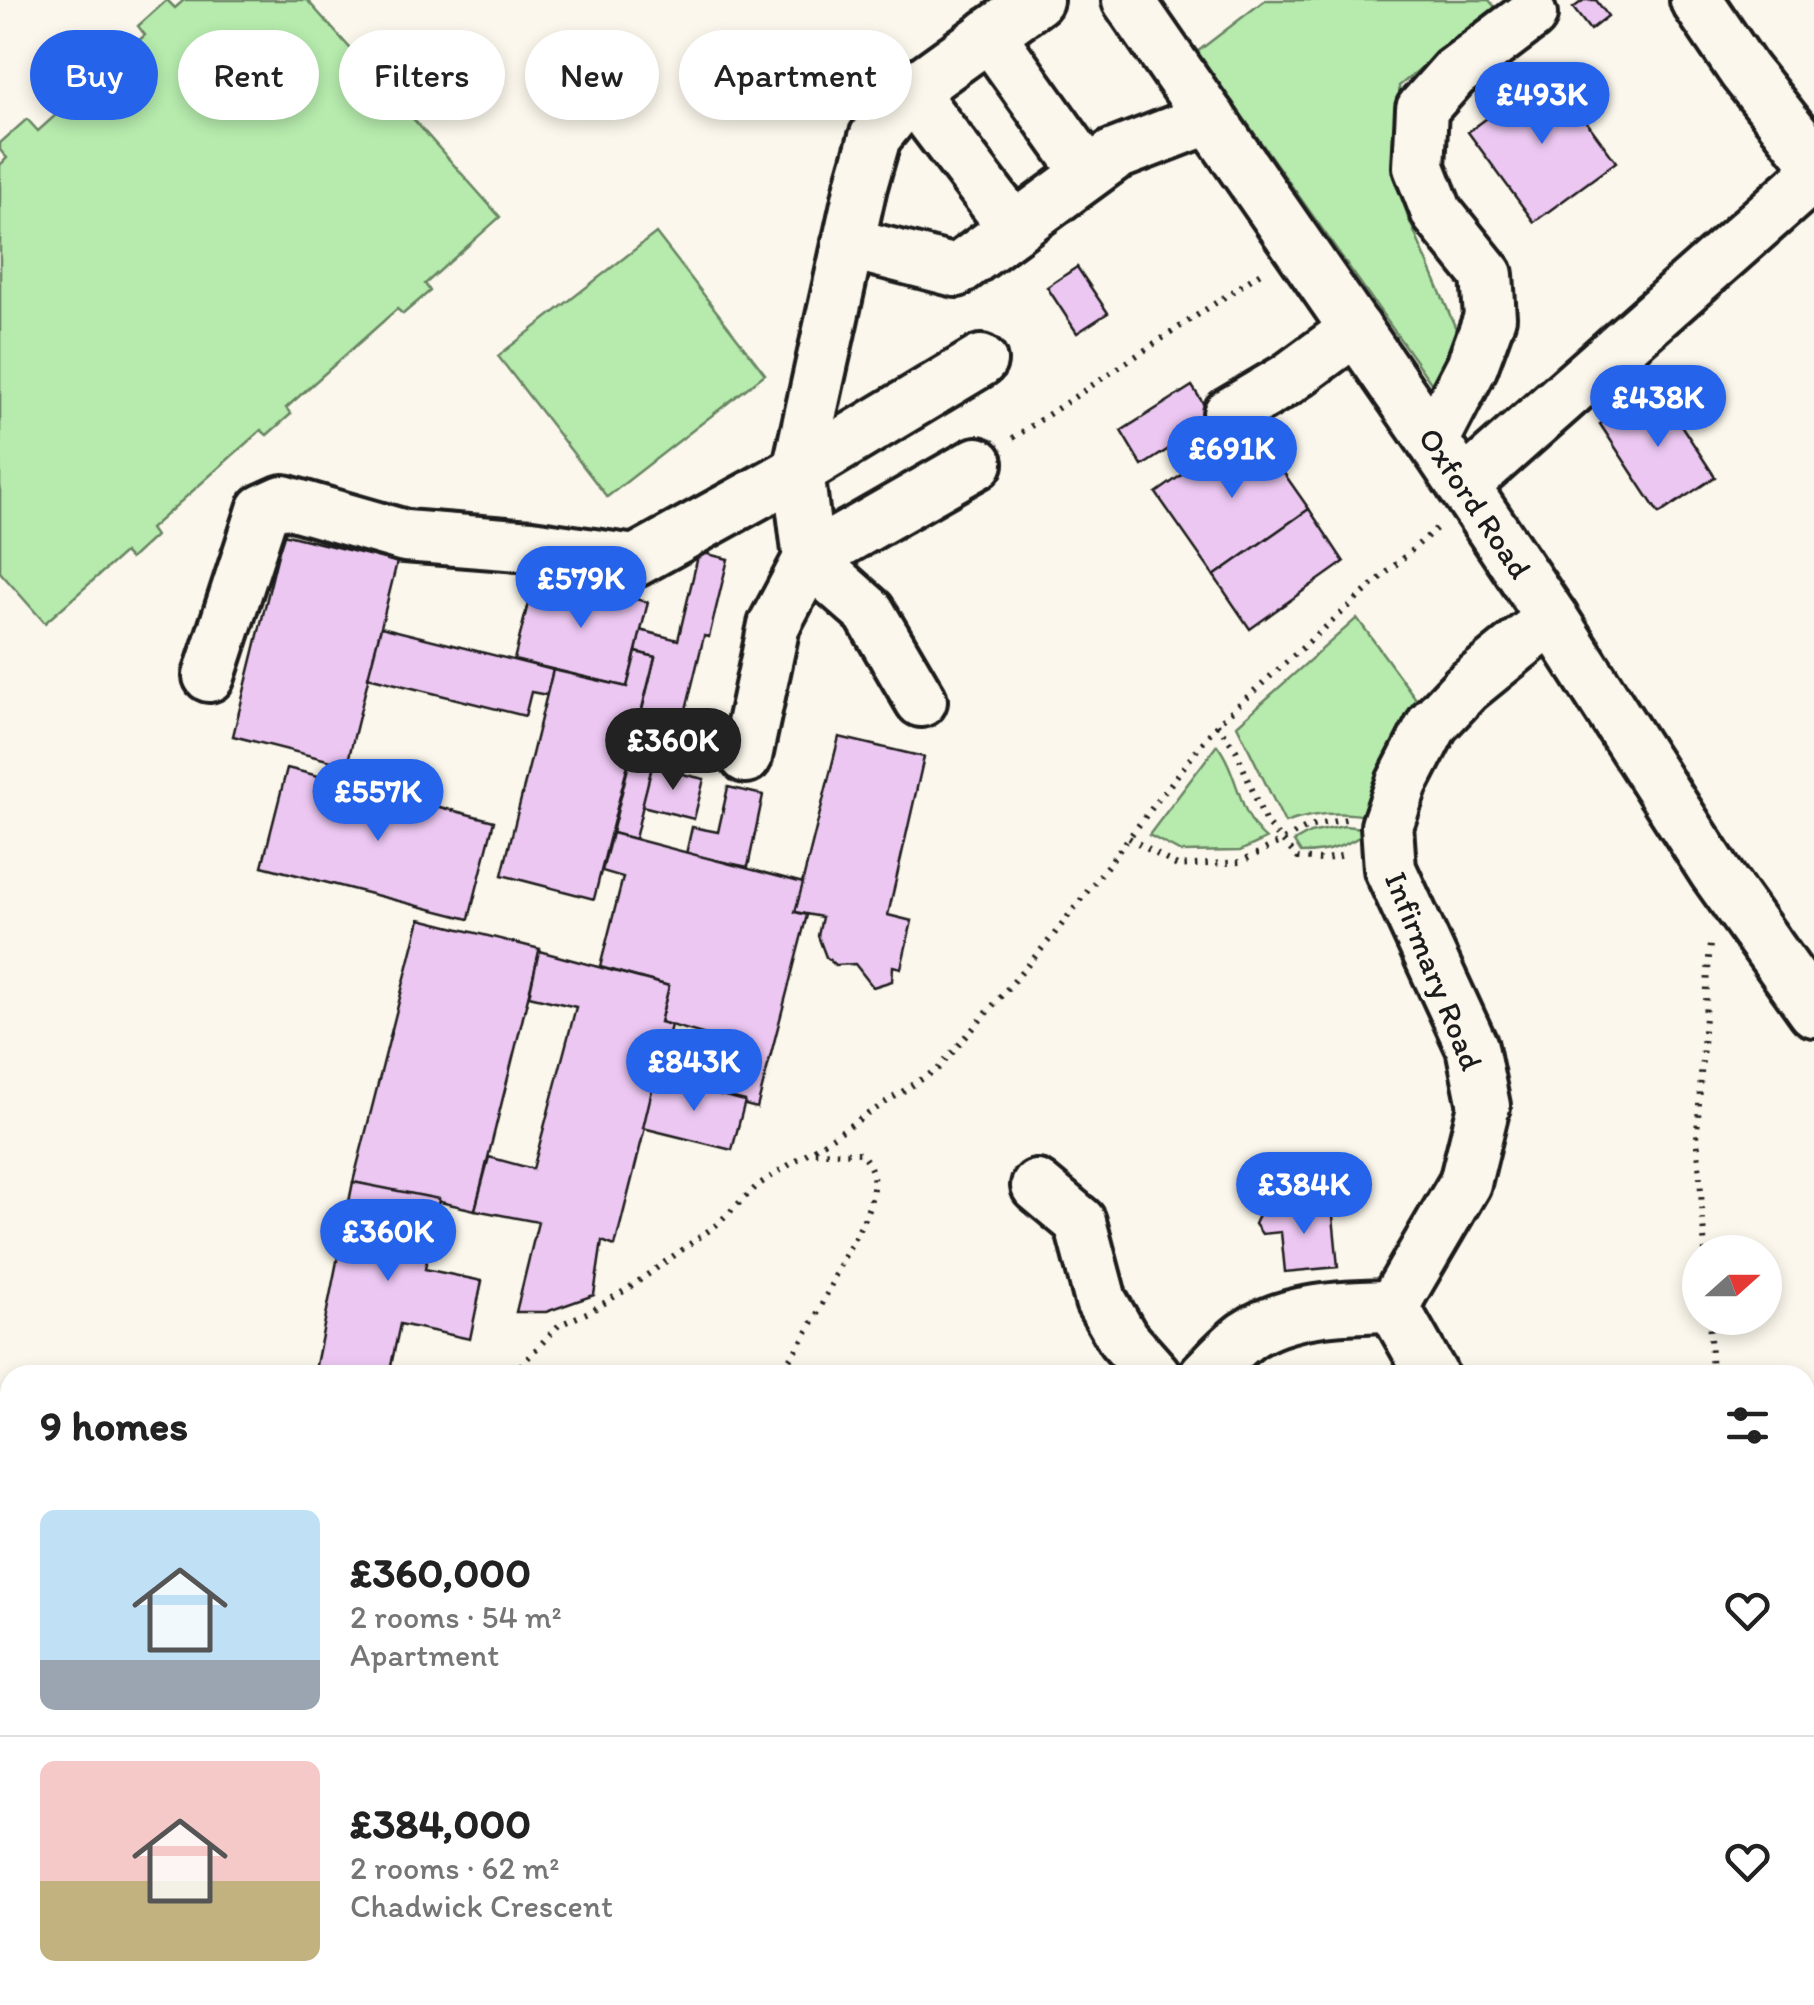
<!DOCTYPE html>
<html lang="en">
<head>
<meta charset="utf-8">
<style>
	body { margin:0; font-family:Itim,sans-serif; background:#f2f2f2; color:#222; height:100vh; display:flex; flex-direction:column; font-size:38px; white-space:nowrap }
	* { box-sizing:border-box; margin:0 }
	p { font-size:32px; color:#767676 }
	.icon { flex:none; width:55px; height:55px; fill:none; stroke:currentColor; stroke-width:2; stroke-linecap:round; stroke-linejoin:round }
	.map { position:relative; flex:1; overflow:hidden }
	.drawer { position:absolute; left:0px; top:1365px; width:1815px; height:640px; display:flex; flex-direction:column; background:#fff; border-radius:30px 30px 0 0; box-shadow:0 5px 15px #0003 }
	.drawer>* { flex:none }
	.guide { position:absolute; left:30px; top:30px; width:1000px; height:90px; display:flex; gap:20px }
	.needle { width:65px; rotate:69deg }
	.fabs { position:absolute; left:1682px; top:1235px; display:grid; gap:20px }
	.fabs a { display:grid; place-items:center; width:100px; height:100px; border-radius:50%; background:#fff; box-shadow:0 5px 15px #0003; font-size:50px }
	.price { position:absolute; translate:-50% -85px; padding:0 22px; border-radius:35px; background:#2563eb; color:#fff; font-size:32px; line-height:65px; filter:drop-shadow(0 2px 5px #0008) }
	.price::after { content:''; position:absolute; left:50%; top:60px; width:30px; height:22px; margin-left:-15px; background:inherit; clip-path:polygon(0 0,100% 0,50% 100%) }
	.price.active { background:#222; color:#fff }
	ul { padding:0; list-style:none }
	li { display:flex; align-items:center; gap:30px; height:250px; padding:0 40px }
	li+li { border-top:2px solid #e0e0e0 }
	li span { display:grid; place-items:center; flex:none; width:280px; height:200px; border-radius:15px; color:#555 }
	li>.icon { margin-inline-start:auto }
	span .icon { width:120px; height:120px; fill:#fffc; stroke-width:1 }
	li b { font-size:42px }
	h2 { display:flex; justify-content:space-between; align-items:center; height:120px; padding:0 40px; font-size:42px }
	.chip { padding:0 35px; border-radius:45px; background:#fff; box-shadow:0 5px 15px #0003; font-size:35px; line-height:90px }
	.chip.active { background:#2563eb; color:#fff }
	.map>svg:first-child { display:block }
	.green { fill:#b6ebad; stroke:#698464; stroke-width:2.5 }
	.building { fill:#ecc7f2; stroke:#1c1c1c; stroke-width:2.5 }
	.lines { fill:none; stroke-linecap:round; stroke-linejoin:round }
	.minor-casing { stroke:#1c1c1c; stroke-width:58 }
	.path { stroke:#1c1c1c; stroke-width:6; stroke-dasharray:2.5 8; stroke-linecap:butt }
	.minor { stroke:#fbf7ec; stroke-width:50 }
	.labels { text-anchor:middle; stroke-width:8; stroke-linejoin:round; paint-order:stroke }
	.street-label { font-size:32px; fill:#1c1c1c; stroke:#fbf7ec }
</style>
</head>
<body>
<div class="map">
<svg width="1814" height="2005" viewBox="0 0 1814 2005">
	<rect width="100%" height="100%" fill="#fbf7ec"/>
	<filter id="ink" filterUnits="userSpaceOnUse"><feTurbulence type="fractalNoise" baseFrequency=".01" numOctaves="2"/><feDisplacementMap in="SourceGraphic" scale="20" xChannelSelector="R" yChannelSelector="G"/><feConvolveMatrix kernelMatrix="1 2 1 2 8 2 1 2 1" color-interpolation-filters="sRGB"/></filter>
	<g filter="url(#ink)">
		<g class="green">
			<polygon points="167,0 175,8 184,0 307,0 358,57 369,48 402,85 392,95 500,217 425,284 430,291 403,314 397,309 286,408 291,414 267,435 261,430 150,529 155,536 130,559 124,553 45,623 0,572 0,165 7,158 0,150 0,143 27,119 38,131 145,35 138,26"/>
			<polygon points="1265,0 1489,0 1495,7 1399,86 1407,215 1472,366 1436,390 1197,52"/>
			<polygon points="656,233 765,374 607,497 498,356"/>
			<path d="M1357 618 1421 706 1373 817C1343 811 1315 812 1285 823L1237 725Z"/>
			<path d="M1217 745C1238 772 1239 817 1266 839L1240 851 1181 852 1149 835Z"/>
			<path d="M1344 826 1371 829C1349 845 1329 853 1301 853L1294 842 1310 833Z"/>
			<polygon points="10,1540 10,1995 225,1995 220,2005 0,2005 0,1546"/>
		</g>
		<g class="building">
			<polygon points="1584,0 1596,0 1608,16 1590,30 1573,8"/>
			<polygon points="1550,72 1616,162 1534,222 1468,132"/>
			<polygon points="1077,267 1108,313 1077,333 1047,287"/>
			<polygon points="1192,386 1214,420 1142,466 1121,431"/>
			<polygon points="1656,387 1715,477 1659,514 1600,424"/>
			<polygon points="1251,426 1309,509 1214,576 1156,493"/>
			<polygon points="1309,509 1344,562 1250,629 1214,576"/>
			<polygon points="283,534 397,562 347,765 233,736"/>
			<polygon points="699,552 728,559 709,637 704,636 671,771 652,767 635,839 612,833 655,657 636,652 640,630 678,640"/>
			<polygon points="535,575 648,602 627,687 514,660"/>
			<polygon points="381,627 553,670 547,695 531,692 525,716 368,677"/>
			<polygon points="636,652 655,657 594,899 502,875 553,670 627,687"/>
			<polygon points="839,737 924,757 888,915 912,921 901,968 893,966 892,981 873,987 855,964 835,965 826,957 818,936 822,917 795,912"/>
			<polygon points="652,767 704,779 694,819 642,806"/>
			<polygon points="287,768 494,821 469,919 262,866"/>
			<polygon points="728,787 763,795 748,867 686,854 692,827 718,832"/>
			<polygon points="612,833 803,883 795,912 807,915 757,1108 710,1096 724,1040 660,1022 669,986 600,967 623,877 602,871"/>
			<polygon points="420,919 540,949 475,1210 353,1182"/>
			<polygon points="539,951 669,986 660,1022 671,1025 615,1246 602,1241 594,1295 546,1312 516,1312 538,1222 475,1210 489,1157 533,1169 576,1007 529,996"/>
			<polygon points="655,1078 745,1101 732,1150 643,1128"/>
			<polygon points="353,1182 439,1199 425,1269 482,1281 470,1339 400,1324 389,1375 314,1375"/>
			<polygon points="1332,1206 1338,1267 1285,1272 1281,1232 1262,1234 1255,1224 1260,1213"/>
			<polygon points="424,1995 582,1995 588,1998 589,1995 639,1995 634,2005 420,2005"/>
		</g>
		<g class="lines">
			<defs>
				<g id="minor">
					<polyline points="1128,0 1433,441 1552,618 1715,872 1814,1011"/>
					<polyline points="1696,0 1744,71 1814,160"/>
					<polyline points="989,34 1088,173"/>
					<polyline points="911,92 1014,228"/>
					<polyline points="848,243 956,271 1114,155 1210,118"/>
					<polyline points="1229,414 1288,379 1356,329"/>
					<polyline points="1433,441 1472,366 1490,317 1487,275 1437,213 1419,167 1422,109 1454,73 1531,15"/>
					<polyline points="1463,486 1814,175"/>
					<polyline points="209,676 263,510 283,501 405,536 531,546 635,561 798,471 981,361"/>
					<polyline points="921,701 869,612 809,559 977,463"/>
					<polyline points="746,757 774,625 809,559 798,471 861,186 875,137 914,89 1037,0"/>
					<polyline points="1037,1186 1080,1222 1101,1301 1123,1339 1155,1375"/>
					<polyline points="1393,1306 1465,1183 1484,1106 1472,1047 1390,869 1387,826 1402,783 1433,723 1466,688 1552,618"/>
					<polyline points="1393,1306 1432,1375"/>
					<path d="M1205 1375C1218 1362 1231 1347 1246 1336 1286 1308 1346 1307 1393 1306"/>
					<polyline points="0,1438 10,1455"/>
					<polyline points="0,1503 10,1496"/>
					<path d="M928 1995C960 2003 989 2005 1021 1995"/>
					<polyline points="1386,1995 1389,2005"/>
					<polyline points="403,2005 407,1995"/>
					<polyline points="883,2005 888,1995"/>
				</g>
			</defs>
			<use href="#minor" class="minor-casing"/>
			<g class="path">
				<polyline points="1013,438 1265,270"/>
				<polyline points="1217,724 1236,750 1266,823 1298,858 1321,860 1345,855"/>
				<polyline points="1129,838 1177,866 1241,862 1308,827 1346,819"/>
				<polyline points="1705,1252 1697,1133 1710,943"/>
				<polyline points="1709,1318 1712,1375"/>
				<polyline points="516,1375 521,1365 559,1325 591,1311 629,1288 715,1226 758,1185 939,1068 1052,937 1217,724 1440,525"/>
				<path d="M776 1375C806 1342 821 1307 839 1267 852 1241 869 1218 873 1188 875 1173 870 1165 861 1153L809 1152"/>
				<polyline points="1654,1995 1655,2005"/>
				<polyline points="257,2005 263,1995"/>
				<polyline points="1612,2005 1636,1995"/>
			</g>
			<use href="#minor" class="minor"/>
		</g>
	</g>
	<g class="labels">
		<g class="street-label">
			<text transform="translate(1475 503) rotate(56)" y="11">Oxford Road</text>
			<text transform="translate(1434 971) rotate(68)" y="11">Infirmary Road</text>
		</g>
	</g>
</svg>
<div class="fabs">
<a><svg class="needle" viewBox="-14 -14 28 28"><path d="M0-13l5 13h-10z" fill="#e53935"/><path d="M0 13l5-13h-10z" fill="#767676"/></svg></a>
</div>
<b class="price" style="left:1542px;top:147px">£493K</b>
<b class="price" style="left:1658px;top:450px">£438K</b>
<b class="price" style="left:1232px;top:501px">£691K</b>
<b class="price" style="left:581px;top:631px">£579K</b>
<b class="price active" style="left:673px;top:793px">£360K</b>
<b class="price" style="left:378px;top:844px">£557K</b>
<b class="price" style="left:694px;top:1114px">£843K</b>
<b class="price" style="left:1304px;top:1237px">£384K</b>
<b class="price" style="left:388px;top:1284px">£360K</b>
<div class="guide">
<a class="chip active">Buy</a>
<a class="chip">Rent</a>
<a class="chip">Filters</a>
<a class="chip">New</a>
<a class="chip">Apartment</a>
</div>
<section class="drawer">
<h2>9 homes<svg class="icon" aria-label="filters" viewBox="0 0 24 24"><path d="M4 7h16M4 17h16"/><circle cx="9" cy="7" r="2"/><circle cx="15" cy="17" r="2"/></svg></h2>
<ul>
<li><span style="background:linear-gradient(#bfe0f5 75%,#9aa5b1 0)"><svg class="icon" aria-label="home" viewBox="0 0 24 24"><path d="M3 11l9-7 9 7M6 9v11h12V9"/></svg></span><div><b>£360,000</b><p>2 rooms · 54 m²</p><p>Apartment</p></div><svg class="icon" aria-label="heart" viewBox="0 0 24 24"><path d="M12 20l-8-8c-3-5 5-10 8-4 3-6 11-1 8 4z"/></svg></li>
<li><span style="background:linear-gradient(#f6c9c9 60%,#c2b280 0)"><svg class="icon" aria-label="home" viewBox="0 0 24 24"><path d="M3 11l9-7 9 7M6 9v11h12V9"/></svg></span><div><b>£384,000</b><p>2 rooms · 62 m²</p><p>Chadwick Crescent</p></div><svg class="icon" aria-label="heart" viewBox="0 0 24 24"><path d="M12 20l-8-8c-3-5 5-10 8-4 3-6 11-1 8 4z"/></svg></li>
</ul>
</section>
</div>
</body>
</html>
